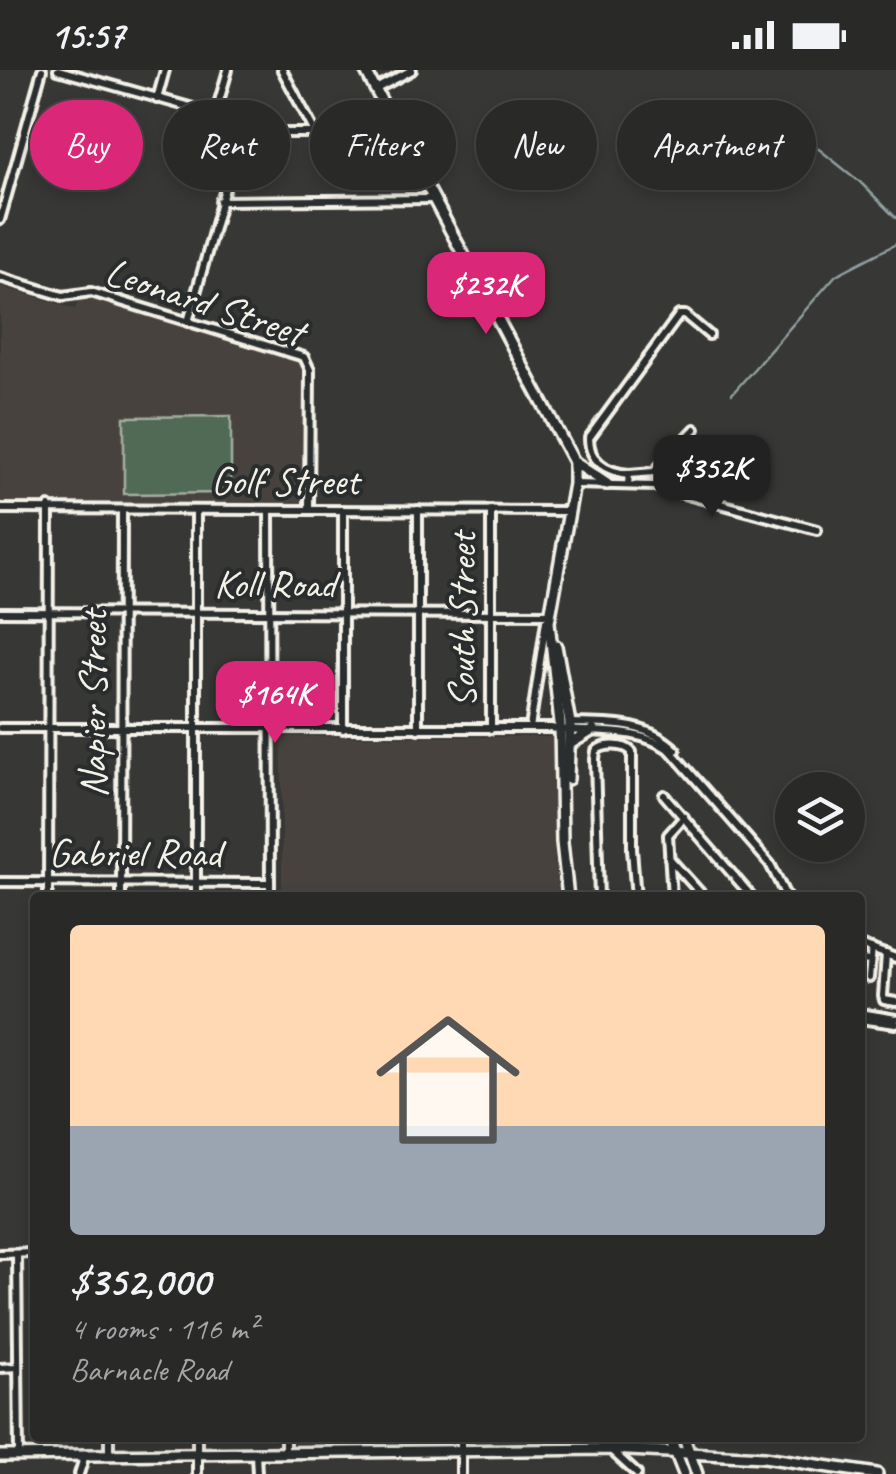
<!DOCTYPE html>
<html lang="en">
<head>
<meta charset="utf-8">
<style>
	body { margin:0; font-family:Caveat,sans-serif; background:#313130; color:#f1f3f6; height:100vh; display:flex; flex-direction:column; font-size:38px; white-space:nowrap }
	* { box-sizing:border-box; margin:0 }
	p { font-size:32px; color:#a5a6a8 }
	.icon { flex:none; width:55px; height:55px; fill:none; stroke:currentColor; stroke-width:2; stroke-linecap:round; stroke-linejoin:round }
	.map { position:relative; flex:1; overflow:hidden }
	.details { position:absolute; left:30px; top:822px; width:835px; height:550px; display:flex; flex-direction:column; background:#292928; border-radius:10px; box-shadow:0 5px 15px #0003,0 0 0 2px #454545 }
	.details>* { flex:none }
	.banner { position:absolute; left:30px; top:30px; width:838px; height:90px; display:flex; gap:20px }
	.fabs { position:absolute; left:775px; top:702px; display:grid; gap:20px }
	.fabs a { display:grid; place-items:center; width:90px; height:90px; border-radius:50%; background:#292928; box-shadow:0 5px 15px #0003,0 0 0 2px #454545; font-size:50px }
	.price { position:absolute; translate:-50% -85px; padding:0 22px; border-radius:20px; background:#db2777; color:#fff; font-size:32px; line-height:65px; filter:drop-shadow(0 2px 5px #0008) }
	.price::after { content:''; position:absolute; left:50%; top:60px; width:30px; height:22px; margin-left:-15px; background:inherit; clip-path:polygon(0 0,100% 0,50% 100%) }
	.price.active { background:#222; color:#fff }
	ul { padding:0; list-style:none }
	li { display:grid; align-content:center; gap:20px; height:530px; padding:0 40px }
	li span { display:grid; place-items:center; height:310px; border-radius:10px; color:#555 }
	li>.icon { margin-inline-start:auto }
	span .icon { width:180px; height:180px; fill:#fffc; stroke-width:1 }
	li b { font-size:42px }
	.pill { padding:0 35px; border-radius:45px; background:#292928; box-shadow:0 5px 15px #0003,0 0 0 2px #454545; font-size:35px; line-height:90px }
	.pill.active { background:#db2777; color:#fff }
	.status { display:flex; justify-content:space-between; align-items:center; height:70px; padding:0 50px; background:#292928; direction:ltr }
	.status svg { height:28px; fill:currentColor }
	.map>svg:first-child { display:block }
	.built { fill:#47433e }
	.green { fill:#516a57; stroke:#a2aea0; stroke-width:2.5 }
	.lines { fill:none; stroke-linecap:round; stroke-linejoin:round }
	.stream { stroke:#91a0a2; stroke-width:2.5 }
	.street-casing { stroke:#f4f1e8; stroke-width:14 }
	.secondary-casing { stroke:#f4f1e8; stroke-width:16 }
	.street { stroke:#2a2d2e; stroke-width:6 }
	.secondary { stroke:#2a2d2e; stroke-width:9 }
	.labels { text-anchor:middle; stroke-width:8; stroke-linejoin:round; paint-order:stroke }
	.street-label { font-size:40px; fill:#f4f1e8; stroke:#2a2d2e }
</style>
</head>
<body>
<div class="status"><b>15:57</b><svg viewBox="0 0 49 12"><path d="M0 12V9h3v3zM5 12V6h3v6zM10 12V3h3v9zM15 12V0h3v12zM26 1h20v11H26zM47 4h2v5h-2z"/></svg></div>
<div class="map">
<svg width="896" height="1404" viewBox="0 0 896 1404">
	<rect width="100%" height="100%" fill="#373735"/>
	<filter id="ink" filterUnits="userSpaceOnUse"><feTurbulence type="fractalNoise" baseFrequency=".01" numOctaves="2"/><feDisplacementMap in="SourceGraphic" scale="20" xChannelSelector="R" yChannelSelector="G"/><feConvolveMatrix kernelMatrix="1 2 1 2 8 2 1 2 1" color-interpolation-filters="sRGB"/></filter>
	<g filter="url(#ink)">
		<g class="built">
			<polygon points="0,216 75,239 80,226 302,293 303,432 0,433"/>
			<polygon points="282,666 551,667 554,669 554,787 559,827 282,827"/>
		</g>
		<polygon class="green" points="231,346 231,423 124,424 124,347"/>
		<g class="lines">
			<g class="stream">
				<polyline points="770,40 860,112 896,148"/>
				<polyline points="732,324 836,205 896,174"/>
			</g>
			<defs>
				<g id="street">
					<polyline points="58,0 282,63 398,63"/>
					<polyline points="282,0 316,64"/>
					<polyline points="376,19 412,0"/>
					<polyline points="157,29 165,0"/>
					<polyline points="215,45 228,0"/>
					<polyline points="220,131 433,129"/>
					<polyline points="0,150 42,0"/>
					<polyline points="0,207 63,226 91,222 304,287 310,300 309,440"/>
					<polyline points="188,252 243,53"/>
					<polyline points="629,404 654,402 695,359"/>
					<polyline points="574,414 654,416 817,460"/>
					<path d="M628 414 629 404C607 402 589 392 589 368L679 245H685L709 265"/>
					<polyline points="0,439 569,441"/>
					<polyline points="269,440 270,828"/>
					<polyline points="0,542 550,544"/>
					<path d="M570 653C609 654 647 651 676 680"/>
					<path d="M0 658H550C592 665 633 655 670 680L770 794 787 828"/>
					<polyline points="530,658 546,551"/>
					<polyline points="343,659 343,440"/>
					<polyline points="418,659 418,440"/>
					<polyline points="491,659 491,440"/>
					<polyline points="664,725 753,828"/>
					<polyline points="669,788 705,828"/>
					<polyline points="0,812 270,813"/>
					<polyline points="48,828 49,437"/>
					<polyline points="121,828 122,440"/>
					<polyline points="196,828 196,440"/>
					<path d="M599 828 595 689 596 681C604 673 625 674 632 682V779L636 828"/>
					<polyline points="672,828 668,765 684,747"/>
					<polyline points="860,875 896,888"/>
					<polyline points="886,884 883,926 884,930 896,932"/>
					<polyline points="860,890 871,891"/>
					<polyline points="869,908 872,879"/>
					<polyline points="860,943 896,949"/>
					<polyline points="860,949 896,954"/>
					<polyline points="0,1184 35,1183"/>
					<polyline points="17,1184 19,1386"/>
					<polyline points="0,1298 18,1297"/>
					<polyline points="109,1368 109,1384"/>
					<polyline points="197,1368 197,1404"/>
					<polyline points="285,1368 285,1382"/>
					<polyline points="461,1368 461,1404"/>
					<polyline points="634,1368 635,1380"/>
					<polyline points="612,1381 637,1404"/>
					<polyline points="256,1384 257,1404"/>
					<polyline points="79,1404 85,1385"/>
				</g>
				<g id="secondary">
					<polyline points="365,0 574,392 574,414 549,552 560,653 562,772 568,828"/>
					<polyline points="574,392 607,414"/>
					<polyline points="556,576 570,653 568,709"/>
					<polyline points="570,674 593,660"/>
					<polyline points="670,1368 684,1404"/>
					<polyline points="684,1368 697,1404"/>
					<polyline points="0,1386 610,1379 764,1387 877,1404"/>
				</g>
			</defs>
			<use href="#street" class="street-casing"/>
			<use href="#secondary" class="secondary-casing"/>
			<use href="#street" class="street"/>
			<use href="#secondary" class="secondary"/>
		</g>
	</g>
	<g class="labels">
		<g class="street-label">
			<text transform="translate(205 231) rotate(18)" y="14">Leonard Street</text>
			<text x="285" y="424">Golf Street</text>
			<text x="275" y="527">Koll Road</text>
			<text transform="translate(461 550) rotate(-90)" y="14">South Street</text>
			<text transform="translate(92 634) rotate(-90)" y="14">Napier Street</text>
			<text x="135" y="796">Gabriel Road</text>
		</g>
	</g>
</svg>
<div class="fabs">
<a><svg class="icon" aria-label="layers" viewBox="0 0 24 24"><path d="M12 4l9 5-9 5-9-5zM3 14l9 5 9-5"/></svg></a>
</div>
<b class="price" style="left:486px;top:267px">$232K</b>
<b class="price active" style="left:712px;top:450px">$352K</b>
<b class="price" style="left:275px;top:676px">$164K</b>
<div class="banner">
<a class="pill active">Buy</a>
<a class="pill">Rent</a>
<a class="pill">Filters</a>
<a class="pill">New</a>
<a class="pill">Apartment</a>
</div>
<section class="details">
<ul>
<li><span style="background:linear-gradient(#ffd9b3 65%,#9aa5b1 0)"><svg class="icon" aria-label="home" viewBox="0 0 24 24"><path d="M3 11l9-7 9 7M6 9v11h12V9"/></svg></span><div><b>$352,000</b><p>4 rooms · 116 m²</p><p>Barnacle Road</p></div></li>
</ul>
</section>
</div>
</body>
</html>
